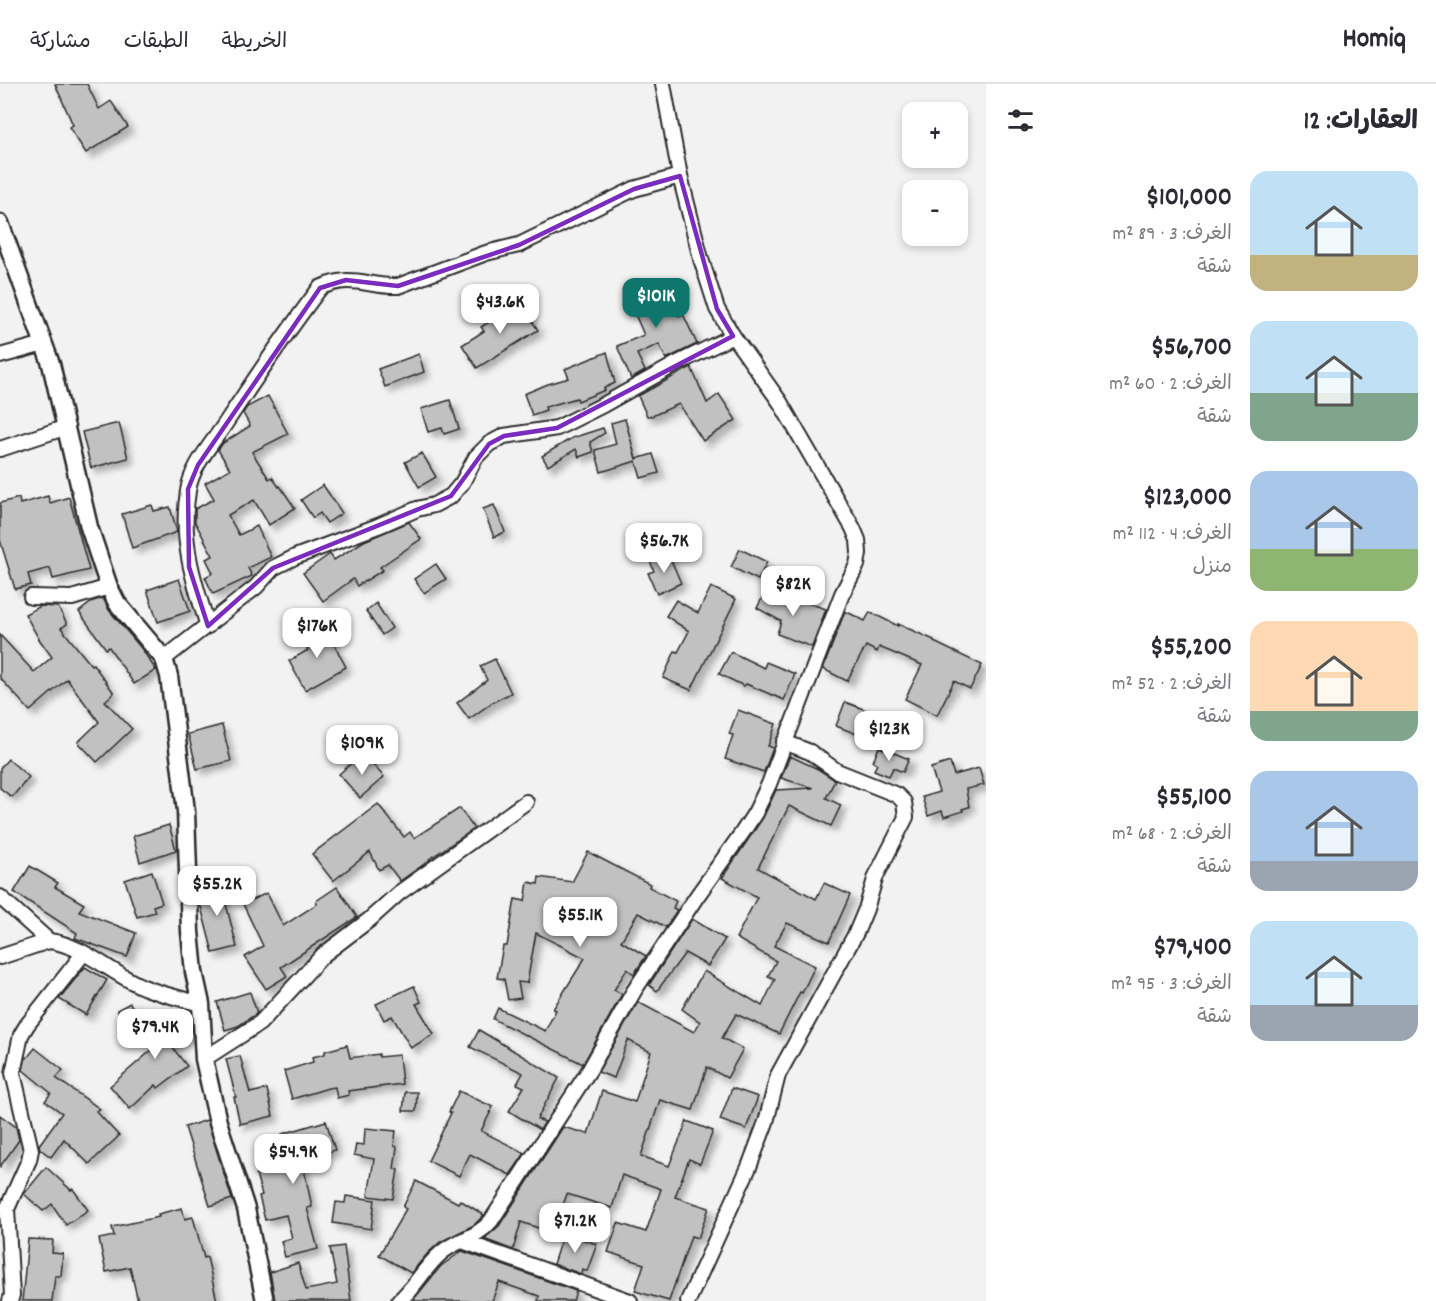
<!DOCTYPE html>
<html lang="ar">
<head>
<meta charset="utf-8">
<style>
	body { margin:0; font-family:Dekko,"Playpen Sans Arabic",sans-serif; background:#f2f2f3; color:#2b2b33; direction:rtl; height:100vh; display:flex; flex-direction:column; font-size:22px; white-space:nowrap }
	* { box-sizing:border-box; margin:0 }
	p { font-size:20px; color:#7c7c81 }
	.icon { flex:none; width:33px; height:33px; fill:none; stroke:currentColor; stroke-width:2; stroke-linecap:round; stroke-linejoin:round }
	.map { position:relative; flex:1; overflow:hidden; direction:ltr }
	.panel { display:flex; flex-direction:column; background:#fff; width:450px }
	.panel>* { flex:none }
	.controls { position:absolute; left:902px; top:18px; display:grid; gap:12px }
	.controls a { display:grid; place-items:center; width:66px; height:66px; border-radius:12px; background:#fff; box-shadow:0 3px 9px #0003; font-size:30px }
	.price { position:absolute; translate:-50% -51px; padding:0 14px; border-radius:12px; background:#fff; color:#222; font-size:20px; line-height:39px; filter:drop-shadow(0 2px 3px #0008) }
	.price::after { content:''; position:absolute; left:50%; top:36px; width:18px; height:14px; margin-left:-9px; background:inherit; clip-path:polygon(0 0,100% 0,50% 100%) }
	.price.active { background:#0f766e; color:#fff }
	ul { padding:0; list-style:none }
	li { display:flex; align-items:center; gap:18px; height:150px; padding:0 18px }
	li span { display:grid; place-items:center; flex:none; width:168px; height:120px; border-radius:18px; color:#555 }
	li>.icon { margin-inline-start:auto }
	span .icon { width:72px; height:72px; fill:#fffc; stroke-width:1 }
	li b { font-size:26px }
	h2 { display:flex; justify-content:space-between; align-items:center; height:72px; padding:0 18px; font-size:26px }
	header { display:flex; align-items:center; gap:36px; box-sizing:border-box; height:84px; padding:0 30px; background:#fff; border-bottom:2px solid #e1e1e2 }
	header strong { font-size:28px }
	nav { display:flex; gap:33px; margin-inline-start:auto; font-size:21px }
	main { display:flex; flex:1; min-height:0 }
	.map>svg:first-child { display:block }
	.building { fill:#c1c1c1; stroke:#2b2b2b; stroke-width:1.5; filter:url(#shadow) }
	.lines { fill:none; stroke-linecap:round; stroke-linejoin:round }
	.minor-casing { stroke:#2b2b2b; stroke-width:18 }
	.tertiary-casing { stroke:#2b2b2b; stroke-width:21 }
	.minor { stroke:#fff; stroke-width:14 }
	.tertiary { stroke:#fff; stroke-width:16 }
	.marked { fill:none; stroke:#7b2cbf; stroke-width:4.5; stroke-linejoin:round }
</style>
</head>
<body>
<header>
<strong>Homiq</strong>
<nav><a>الخريطة</a><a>الطبقات</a><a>مشاركة</a></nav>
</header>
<main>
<section class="panel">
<h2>العقارات: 12<svg class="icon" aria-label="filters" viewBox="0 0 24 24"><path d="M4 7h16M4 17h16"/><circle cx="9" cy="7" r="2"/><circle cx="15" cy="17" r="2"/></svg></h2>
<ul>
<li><span style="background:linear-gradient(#bfe0f5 70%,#c2b280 0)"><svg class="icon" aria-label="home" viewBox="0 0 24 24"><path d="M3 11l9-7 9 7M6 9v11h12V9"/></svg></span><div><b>$101,000</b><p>الغرف: 3 · 89 m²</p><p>شقة</p></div></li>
<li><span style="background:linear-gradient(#bfe0f5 60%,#7fa58c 0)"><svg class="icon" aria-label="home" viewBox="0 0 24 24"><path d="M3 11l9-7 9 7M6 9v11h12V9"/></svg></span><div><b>$56,700</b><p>الغرف: 2 · 60 m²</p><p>شقة</p></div></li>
<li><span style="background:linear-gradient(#a9c7e8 65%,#8fb573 0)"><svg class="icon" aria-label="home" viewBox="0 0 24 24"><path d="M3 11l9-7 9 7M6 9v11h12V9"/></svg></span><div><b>$123,000</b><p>الغرف: 4 · 112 m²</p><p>منزل</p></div></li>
<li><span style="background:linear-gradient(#ffd9b3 75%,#7fa58c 0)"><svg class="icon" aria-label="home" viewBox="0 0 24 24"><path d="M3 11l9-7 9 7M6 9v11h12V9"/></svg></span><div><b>$55,200</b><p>الغرف: 2 · 52 m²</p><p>شقة</p></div></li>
<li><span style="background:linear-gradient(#a9c7e8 75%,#9aa5b1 0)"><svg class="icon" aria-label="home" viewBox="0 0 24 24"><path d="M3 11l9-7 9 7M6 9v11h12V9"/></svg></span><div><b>$55,100</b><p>الغرف: 2 · 68 m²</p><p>شقة</p></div></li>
<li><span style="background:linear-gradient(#bfe0f5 70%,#9aa5b1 0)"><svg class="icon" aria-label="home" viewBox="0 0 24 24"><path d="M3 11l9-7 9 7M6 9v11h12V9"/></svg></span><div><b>$79,400</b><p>الغرف: 3 · 95 m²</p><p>شقة</p></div></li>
</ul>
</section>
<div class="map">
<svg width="986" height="1217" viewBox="0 0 986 1217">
	<defs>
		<filter id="shadow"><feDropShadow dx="5.5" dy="5.5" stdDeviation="3" flood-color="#0004"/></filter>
	</defs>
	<rect width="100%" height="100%" fill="#f2f2f2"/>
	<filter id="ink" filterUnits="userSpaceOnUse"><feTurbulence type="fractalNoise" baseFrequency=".0167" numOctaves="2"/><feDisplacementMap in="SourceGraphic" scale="12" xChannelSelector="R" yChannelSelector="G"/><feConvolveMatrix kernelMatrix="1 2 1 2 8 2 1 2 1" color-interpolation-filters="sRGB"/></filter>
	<g filter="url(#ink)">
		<g class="building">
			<polygon points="55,0 87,0 99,25 111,17 128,43 86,69 69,43 73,41"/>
			<polygon points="661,199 679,232 683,230 697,260 666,275 659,260 637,270 645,287 631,295 617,262 644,251 634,228 632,229 626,217"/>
			<polygon points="520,218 538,246 477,284 462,261 484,247 481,243"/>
			<polygon points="607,268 615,299 604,304 605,306 578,317 577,314 545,323 546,326 532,331 524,310 548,300 569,294 565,285"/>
			<polygon points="419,270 424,288 385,303 378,285"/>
			<polygon points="691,283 707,319 719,310 736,336 703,357 679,320 652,332 647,332 638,312"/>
			<polygon points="268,312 288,350 252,368 269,395 272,393 279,403 280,402 295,424 269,441 254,416 228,431 239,451 257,442 271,473 248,484 252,492 213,510 205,493 213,489 206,475 213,472 195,438 195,425 214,415 205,399 230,385 218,366 223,359 250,342 243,329 247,323"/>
			<polygon points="450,316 459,345 444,350 442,344 428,348 421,325"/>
			<polygon points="625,335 636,375 653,370 659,389 641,394 636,377 601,388 595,366 616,360 611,339"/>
			<polygon points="119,339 128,374 91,384 82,348"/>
			<polygon points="603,344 605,349 590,358 593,368 579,373 576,365 548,382 542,372 572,354"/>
			<polygon points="422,369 436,393 419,403 405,378"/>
			<polygon points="323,401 342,429 327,439 320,429 313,434 301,416"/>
			<polygon points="48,412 50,419 69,413 89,486 53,495 50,484 28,490 31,501 15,505 0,456 0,419 19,414 20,420"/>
			<polygon points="152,421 154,427 170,423 177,448 132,464 122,430"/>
			<polygon points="494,421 505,448 494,453 483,425"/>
			<polygon points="409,438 421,455 380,483 383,486 357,502 353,495 323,517 303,489 330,470 334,476 364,457"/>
			<polygon points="740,465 767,478 758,496 731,483"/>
			<polygon points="668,469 681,499 657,510 648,489 654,487 650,477"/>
			<polygon points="436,480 446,495 424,509 414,495"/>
			<polygon points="179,495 190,527 158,538 147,506"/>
			<polygon points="711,503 736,515 691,606 663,594 675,567 678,568 689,547 666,532 676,516 698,529"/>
			<polygon points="768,503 796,519 797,515 826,525 812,563 777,550 781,537 757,524"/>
			<polygon points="103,514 109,526 141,564 156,586 134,600 109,563 106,565 79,528 93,517"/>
			<polygon points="376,519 392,544 382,551 366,527"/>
			<polygon points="41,522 58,523 67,540 61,544 91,581 93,580 114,609 105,617 132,645 97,678 78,658 99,638 67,595 30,627 0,594 0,551 34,588 52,573 39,555 25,530"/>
			<polygon points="845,527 865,537 870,528 898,542 898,540 934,556 934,558 982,581 970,605 954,597 937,631 905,615 922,581 879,563 877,568 866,562 847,597 823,585"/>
			<polygon points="324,542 346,583 305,606 289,577 308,566 302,554"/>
			<polygon points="731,568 764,584 766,578 795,590 784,616 746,600 744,602 719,590"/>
			<polygon points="495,575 511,609 493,618 469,635 457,619 487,596 480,582"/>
			<polygon points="845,618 879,631 870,655 836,642"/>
			<polygon points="738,626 776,640 768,662 773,664 764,688 725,675 733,651 729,650"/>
			<polygon points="222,641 231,677 197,685 188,650"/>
			<polygon points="879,663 909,675 903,688 893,684 889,692 874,686 877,680 873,678"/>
			<polygon points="363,669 384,693 360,714 339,690"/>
			<polygon points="790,672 818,685 835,696 826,714 841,721 831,742 789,722 758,784 816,815 824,799 850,811 829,858 787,839 774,862 815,882 802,909 800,908 779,950 736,930 722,954 743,965 727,994 707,983 693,1026 660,1016 641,1072 669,1082 687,1037 713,1047 700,1080 689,1075 675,1113 709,1124 698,1154 691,1152 669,1217 635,1207 644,1180 608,1168 618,1139 646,1148 661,1105 622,1091 612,1124 567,1110 553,1149 521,1138 513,1166 484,1155 499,1142 563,1043 588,1050 602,1007 635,1018 651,968 628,956 614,994 598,988 638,918 694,948 700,938 682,925 704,887 762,922 775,895 768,892 776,877 736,854 757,813 722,794 763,734 776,706 813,704 781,694"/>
			<polygon points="8,675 29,693 12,713 0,704 0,684"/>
			<polygon points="950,678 954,691 979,684 984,701 966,705 969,723 962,725 963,727 944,733 942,727 928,732 922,713 939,708 931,684"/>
			<polygon points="378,720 404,753 410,748 414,754 460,724 474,745 429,775 430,776 400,797 388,781 379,786 370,768 333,797 312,770"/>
			<polygon points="169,741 176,766 140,778 133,752"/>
			<polygon points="588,768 650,800 649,803 676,817 673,824 677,826 666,843 638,829 621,857 646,872 634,890 627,885 614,906 622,910 583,980 493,935 498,924 545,947 556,926 553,925 585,874 536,849 527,899 518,898 521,914 508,916 504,895 497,894 503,862 507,862 515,815 525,817 528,798 538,800 539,793 572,798"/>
			<polygon points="30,782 58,799 55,803 84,820 79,827 136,849 127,873 75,854 77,849 14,808"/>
			<polygon points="152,787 162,819 153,822 155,828 137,833 125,796"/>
			<polygon points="219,793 237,863 213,869 200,819 199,808 209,805 207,796"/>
			<polygon points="337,803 357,833 281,883 287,892 266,905 245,873 263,862 243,820 267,809 283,842 317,820 316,817"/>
			<polygon points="692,835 725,855 708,882 685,869 657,907 649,901"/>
			<polygon points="85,883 107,896 86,931 59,915"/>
			<polygon points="414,902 421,918 416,920 434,950 411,964 392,932 384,936 376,920"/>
			<polygon points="250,908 257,929 238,942 225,946 217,918"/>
			<polygon points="130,919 136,929 123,937 117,926"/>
			<polygon points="179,927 192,944 192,948 172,963 187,982 158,1004 156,1001 130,1025 110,1002 154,964 141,938 157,930 162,940"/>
			<polygon points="479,946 559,994 537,1035 545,1038 540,1046 509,1027 524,1003 517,1000 523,989 470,963"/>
			<polygon points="347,961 350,974 379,970 379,973 399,971 402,1000 348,1007 349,1011 337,1014 335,1003 328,1004 292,1015 284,987 313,978 312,973 325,970 325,967"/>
			<polygon points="35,964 63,986 56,994 100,1025 96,1027 119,1052 89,1080 64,1055 51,1073 40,1065 39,1061 62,1029 45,1017 51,1009 23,986 26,973 27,974"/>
			<polygon points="240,972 250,1009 267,1005 273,1032 240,1040 234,1013 236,1013 226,975"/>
			<polygon points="732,1004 758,1013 746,1045 720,1036"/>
			<polygon points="459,1007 493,1023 481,1047 525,1069 510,1091 470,1070 459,1092 428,1077 451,1029 449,1028"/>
			<polygon points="405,1008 417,1008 416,1027 403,1027"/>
			<polygon points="0,1031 16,1043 19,1056 0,1083"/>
			<polygon points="207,1036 232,1115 210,1122 185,1043"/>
			<polygon points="326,1037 335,1066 302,1076 312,1123 307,1124 318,1165 285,1173 281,1157 292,1154 286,1131 265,1136 259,1112 262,1111 256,1090 266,1087 262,1073 286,1066 282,1050"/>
			<polygon points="365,1044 396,1047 394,1062 397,1063 394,1085 398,1086 393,1115 368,1112 374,1075 354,1071 356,1060 364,1061"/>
			<polygon points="46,1083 71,1106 73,1105 88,1126 66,1141 52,1120 43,1127 24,1110"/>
			<polygon points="416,1097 458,1119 460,1116 484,1131 474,1141 440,1158 428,1169 411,1189 379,1171 406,1125 403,1123"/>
			<polygon points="346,1112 375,1116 371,1145 333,1139 336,1118 345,1119"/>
			<polygon points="182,1124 185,1135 193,1133 204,1174 207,1173 217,1217 138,1217 130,1183 106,1188 99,1155 114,1152 112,1143 159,1133 158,1130"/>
			<polygon points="563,1149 597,1160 587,1187 582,1185 581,1190 553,1180"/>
			<polygon points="28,1155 53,1156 52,1169 63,1170 61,1192 55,1192 52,1217 22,1217"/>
			<polygon points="344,1162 351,1217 275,1217 270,1188 298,1179 306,1206 337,1200 330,1164"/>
			<polygon points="462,1167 576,1207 573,1217 538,1217 539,1212 499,1198 492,1217 416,1217 414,1215 441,1182"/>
		</g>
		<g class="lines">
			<defs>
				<g id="minor">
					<polyline points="0,272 44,260"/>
					<polyline points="0,365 67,343"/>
					<polyline points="31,513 72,514 109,503"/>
					<path d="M208 542C193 496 180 456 188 407 191 384 210 362 223 343 254 296 286 249 320 204 352 189 367 203 398 202L486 169 519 161 634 105 680 92"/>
					<polyline points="164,575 256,503 273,484 295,473 378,442 417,425 434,421 451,412 462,399 476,373 489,360 504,352 557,344 603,321 676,280 733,252"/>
					<path d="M0 813 49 857C84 861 114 892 146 904 164 911 183 915 201 920"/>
					<polyline points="0,873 49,857"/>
					<polyline points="204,975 260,939 323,871 369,836 399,809 526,718"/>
					<polyline points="462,1157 630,1217"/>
					<polyline points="10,1217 12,1211 7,1125 29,1076 31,1066 13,989 21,951 27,941 83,870"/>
					<path d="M399 1217C415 1203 424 1184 440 1170 456 1155 475 1156 491 1137L590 985 634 907 697 812 742 749 755 729 769 700 842 510 857 481 859 469 858 456 853 444 780 318 733 252 717 225 701 175 680 92 663 0"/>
					<polyline points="688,1217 749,1083 766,1038 778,991 856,849 866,825 876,792 906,733 904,718 897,711 837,687 810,668 784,658"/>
				</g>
				<polyline id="tertiary" points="0,139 51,280 89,443 109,503 117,519 164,575 169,592 186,727 190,848 194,888 201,920 204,975 218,1038 246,1125 265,1217"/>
			</defs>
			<use href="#minor" class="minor-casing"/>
			<use href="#tertiary" class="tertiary-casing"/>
			<use href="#minor" class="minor"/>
			<use href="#tertiary" class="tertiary"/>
		</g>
	</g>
	<path class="marked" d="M680 92 717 225 733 252 557 344 504 352 489 360 451 412 273 484 208 542 189 483 188 405 198 381 320 204 346 196 398 202 519 161 634 105Z"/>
</svg>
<div class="controls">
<a>+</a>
<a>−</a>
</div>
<b class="price active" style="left:656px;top:245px">$101K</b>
<b class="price" style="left:500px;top:251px">$43.6K</b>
<b class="price" style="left:664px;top:490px">$56.7K</b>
<b class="price" style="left:793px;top:533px">$82K</b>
<b class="price" style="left:317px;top:575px">$176K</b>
<b class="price" style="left:889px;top:678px">$123K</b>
<b class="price" style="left:362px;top:692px">$109K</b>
<b class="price" style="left:217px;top:833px">$55.2K</b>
<b class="price" style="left:580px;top:864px">$55.1K</b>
<b class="price" style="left:155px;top:976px">$79.4K</b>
<b class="price" style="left:293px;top:1101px">$54.9K</b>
<b class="price" style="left:575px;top:1170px">$71.2K</b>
</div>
</main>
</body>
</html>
